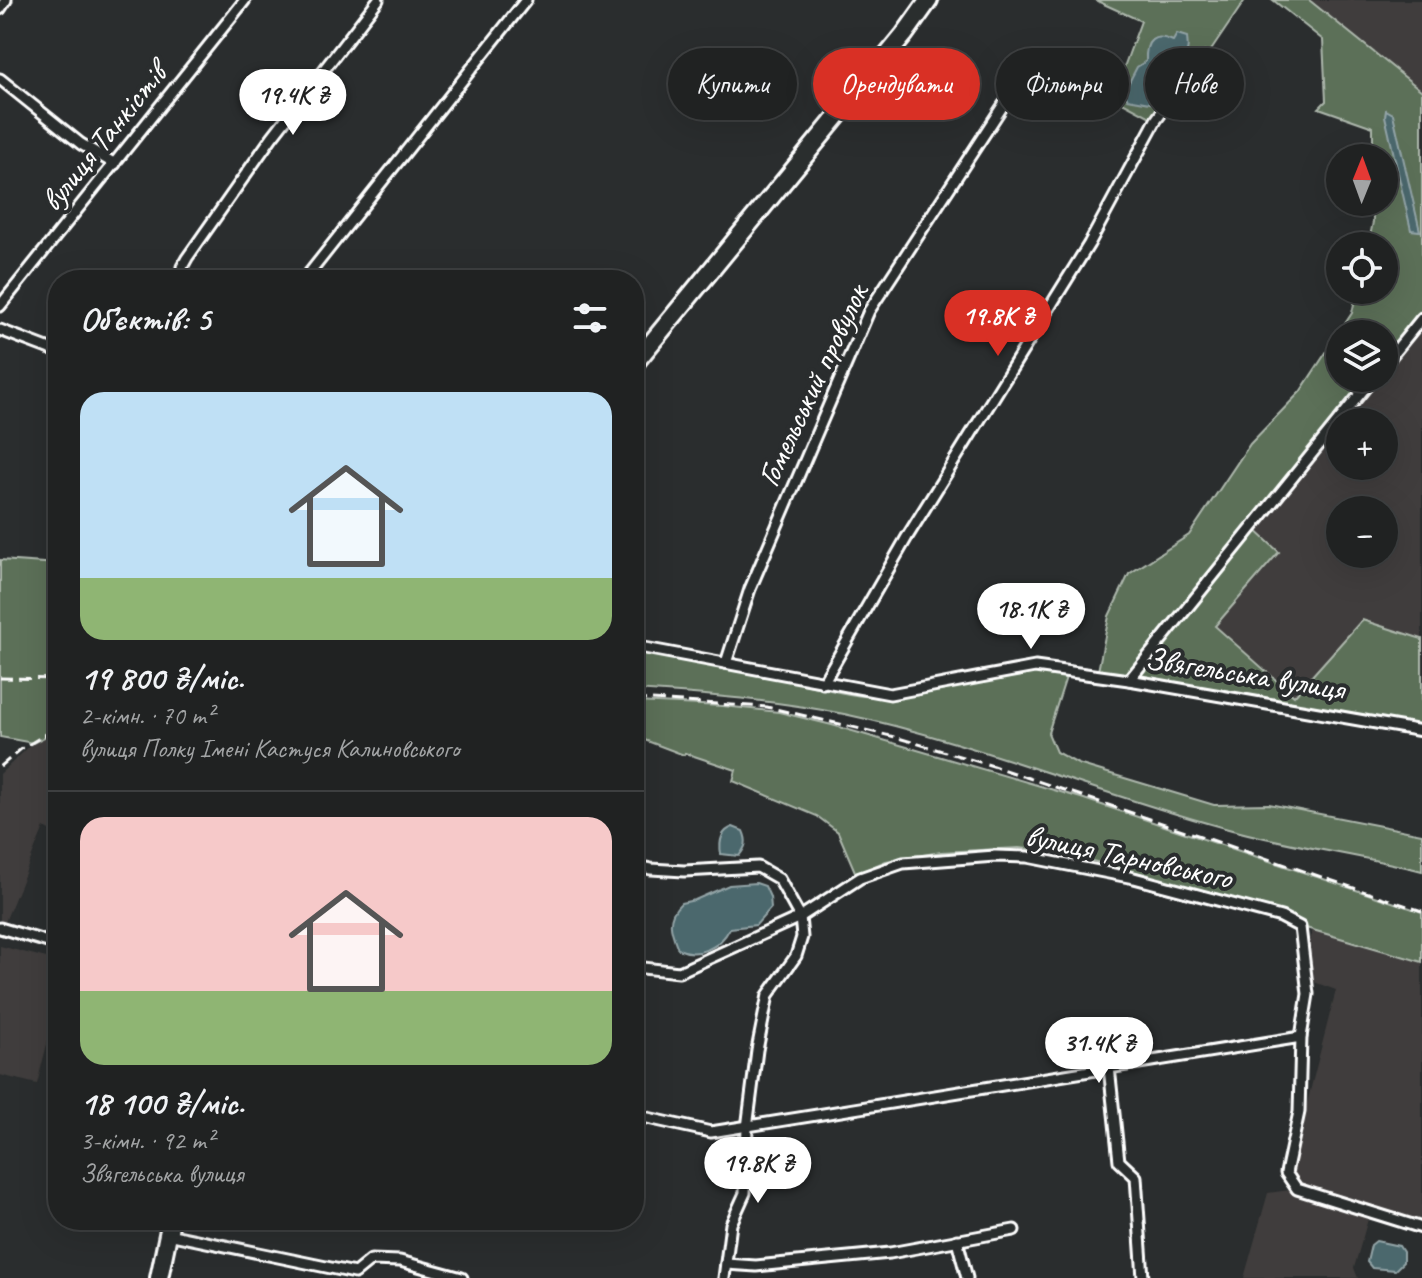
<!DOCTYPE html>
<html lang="uk">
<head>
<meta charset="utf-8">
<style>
	body { margin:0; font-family:Caveat,sans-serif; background:#282a2a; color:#f1f3f6; height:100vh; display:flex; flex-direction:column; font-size:30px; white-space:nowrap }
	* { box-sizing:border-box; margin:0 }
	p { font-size:26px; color:#a2a4a5 }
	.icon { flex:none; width:44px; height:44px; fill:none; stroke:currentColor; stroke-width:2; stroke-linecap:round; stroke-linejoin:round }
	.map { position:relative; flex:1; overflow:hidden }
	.side { position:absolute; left:48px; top:270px; width:596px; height:960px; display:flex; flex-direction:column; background:#202222; border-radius:32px; box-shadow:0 8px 32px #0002,0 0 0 2px #3d3f40 }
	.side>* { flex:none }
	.hud { position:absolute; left:668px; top:48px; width:634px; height:72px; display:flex; gap:16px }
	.needle { width:52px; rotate:1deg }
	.buttons { position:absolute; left:1326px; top:144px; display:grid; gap:16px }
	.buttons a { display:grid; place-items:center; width:72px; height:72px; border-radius:50%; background:#202222; box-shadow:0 8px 32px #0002,0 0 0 2px #3d3f40; font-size:40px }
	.price { position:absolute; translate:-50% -68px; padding:0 18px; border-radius:28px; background:#fff; color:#222; font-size:26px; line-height:52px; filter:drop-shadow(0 2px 4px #0008) }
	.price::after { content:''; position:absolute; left:50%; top:48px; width:24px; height:18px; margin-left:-12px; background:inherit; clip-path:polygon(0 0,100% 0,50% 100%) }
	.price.on { background:#d93025; color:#fff }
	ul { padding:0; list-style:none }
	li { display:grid; align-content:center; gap:16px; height:424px; padding:0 32px }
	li+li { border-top:2px solid #3d3f40 }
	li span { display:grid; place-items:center; height:248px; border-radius:24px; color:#555 }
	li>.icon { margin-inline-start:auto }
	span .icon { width:144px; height:144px; fill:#fffc; stroke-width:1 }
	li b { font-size:34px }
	h2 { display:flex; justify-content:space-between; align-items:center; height:96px; padding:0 32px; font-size:34px }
	.pill { padding:0 28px; border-radius:36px; background:#202222; box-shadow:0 8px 32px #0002,0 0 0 2px #3d3f40; font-size:28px; line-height:72px }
	.pill.on { background:#d93025; color:#fff }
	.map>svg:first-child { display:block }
	.built { fill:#403e3d; fill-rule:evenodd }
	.green { fill:#5b6f59; stroke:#adb7ac; stroke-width:2 }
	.water { fill:#4b686d; stroke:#93a4a7; stroke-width:2 }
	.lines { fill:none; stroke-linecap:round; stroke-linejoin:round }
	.street-casing { stroke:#fff; stroke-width:15 }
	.highway-casing { stroke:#fff; stroke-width:22 }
	.street { stroke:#2a2d2e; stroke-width:9 }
	.highway { stroke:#2a2d2e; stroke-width:16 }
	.rail { stroke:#fff; stroke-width:3; stroke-dasharray:12 6; stroke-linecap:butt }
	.labels { text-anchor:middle; stroke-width:8; stroke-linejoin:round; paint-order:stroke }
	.street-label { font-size:32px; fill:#fff; stroke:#2a2d2e }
</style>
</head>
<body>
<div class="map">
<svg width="1422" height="1278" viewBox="0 0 1422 1278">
	<rect width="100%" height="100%" fill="#2a2d2e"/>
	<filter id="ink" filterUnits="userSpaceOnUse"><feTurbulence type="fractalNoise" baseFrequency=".0125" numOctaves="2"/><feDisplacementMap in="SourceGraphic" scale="16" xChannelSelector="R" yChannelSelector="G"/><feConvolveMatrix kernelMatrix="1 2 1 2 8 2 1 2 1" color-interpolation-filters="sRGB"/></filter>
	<g filter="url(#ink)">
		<g class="built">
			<polygon points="1309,0 1422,0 1422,91"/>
			<path d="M1422 318V639L1362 620 1294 696 1214 626 1274 558 1252 528 1373 378H1384V365ZM1340 422H1384V466H1340ZM1340 510H1384V554H1340Z"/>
			<polygon points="58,730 58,835 44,827 2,929 0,928 0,774 33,743"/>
			<polygon points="1312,929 1422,962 1422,1228 1370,1212 1354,1268 1358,1278 1244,1278 1268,1193 1297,1189 1286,1173 1299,1112 1306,1107 1336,990 1314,982 1309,945"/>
			<polygon points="0,946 58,961 58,1038 49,1036 37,1084 0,1075"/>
		</g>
		<g class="green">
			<polygon points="1095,0 1245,0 1206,58 1156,120 1113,97 1141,21"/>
			<polygon points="1273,0 1309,0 1422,91 1422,318 1384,365 1384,334 1340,334 1340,378 1373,378 1253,528 1279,552 1215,626 1294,696 1362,620 1422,639 1422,731 1097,676 1109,616 1129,574 1189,535 1250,444 1300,392 1352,313 1357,290 1384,290 1384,246 1368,246 1373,222 1373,202 1384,202 1384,158 1373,158 1373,127 1319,108 1326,101 1323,40"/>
			<polygon points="0,560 58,564 58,730 33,743 0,737"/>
			<path d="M634 651C682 660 731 668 778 678 816 686 854 699 893 697 952 695 1008 664 1067 674L1048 733 1056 752 1078 764 1214 805 1269 804 1422 834V871C1355 854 1287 846 1221 827 1095 793 972 741 844 714 775 700 705 694 634 690Z"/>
			<polygon points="634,702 723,706 779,712 832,725 1081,798 1422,912 1422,962 1306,928 1292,919 1250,905 1132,871 1056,852 1019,848 941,852 886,861 856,874 838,832 817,816 733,781 736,770 685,753 684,755 634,736"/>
		</g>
		<g class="water">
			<path d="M1177 34 1187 37C1192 63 1172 87 1155 104L1128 99 1124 92 1137 67 1146 61C1145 41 1153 32 1173 41Z"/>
			<polygon points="1386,110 1393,114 1420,231 1411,230 1385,116"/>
			<path d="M733 827 743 831C748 842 746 847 739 856L721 854C719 842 721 831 733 827Z"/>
			<path d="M756 883 765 886 770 897 771 908 756 925 730 928C720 948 698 958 678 949 671 931 665 918 681 903L695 900 729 885Z"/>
			<polygon points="1376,1241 1399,1246 1403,1252 1403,1262 1395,1270 1372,1268 1367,1262 1371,1245"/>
		</g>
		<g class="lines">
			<defs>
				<g id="street">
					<polyline points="0,9 6,0"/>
					<polyline points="0,79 81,144 115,164"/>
					<polyline points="190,280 184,276 182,267 187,258 272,137 378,0"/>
					<polyline points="304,280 526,0"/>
					<polyline points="0,306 245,0"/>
					<polyline points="0,330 58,352"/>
					<polyline points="1384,365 1422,318"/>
					<polyline points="634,646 890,694 1035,667 1129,680 1422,731"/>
					<polyline points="726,663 750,589 869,311 1004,104"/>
					<polyline points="1129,680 1373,378"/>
					<polyline points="823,683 907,537 1089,244 1156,120 1177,91 1206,58"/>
					<polyline points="634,865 651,869 684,871 758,867 779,879 800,917 802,937 796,956 768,995 757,1050 747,1128 745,1193 731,1224 724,1278"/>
					<polyline points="0,928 58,945"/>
					<polyline points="634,967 679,972 800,917 860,878 903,863 995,856 1027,857 1134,878 1281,917 1300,927 1308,994 1301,1037"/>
					<polyline points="1109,1067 1119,1161 1136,1177 1143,1278"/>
					<polyline points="634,1115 711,1132 1301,1037 1299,1112 1286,1173 1297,1189 1422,1228"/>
					<polyline points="168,1234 355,1273 371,1260 400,1261 462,1278"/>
					<polyline points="957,1240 967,1278"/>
					<polyline points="726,1264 756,1266 890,1253 1014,1230"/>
				</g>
				<g id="highway">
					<polyline points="634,364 904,35 929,0"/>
					<polyline points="159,1278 171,1220"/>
				</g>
			</defs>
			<use href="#street" class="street-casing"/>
			<use href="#highway" class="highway-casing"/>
			<use href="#street" class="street"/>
			<use href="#highway" class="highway"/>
			<g class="rail">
				<polyline points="0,678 58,679"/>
				<polyline points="634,699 767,707 895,737 993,766 1422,911"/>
				<polyline points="0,767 21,749 58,727"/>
			</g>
		</g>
	</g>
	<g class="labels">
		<g class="street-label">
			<text transform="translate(103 137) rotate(-51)" y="11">вулиця Танкістів</text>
			<text transform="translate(812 385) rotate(-65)" y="11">Гомельський провулок</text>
			<text transform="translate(1245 673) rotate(9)" y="11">Звягельська вулиця</text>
			<text transform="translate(1129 856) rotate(12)" y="11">вулиця Тарновського</text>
		</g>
	</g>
</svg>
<div class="buttons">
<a><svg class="needle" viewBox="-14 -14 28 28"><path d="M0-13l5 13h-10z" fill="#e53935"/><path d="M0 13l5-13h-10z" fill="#a2a4a5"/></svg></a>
<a><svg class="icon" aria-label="locate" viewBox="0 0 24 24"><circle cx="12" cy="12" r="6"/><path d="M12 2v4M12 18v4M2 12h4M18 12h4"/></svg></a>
<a><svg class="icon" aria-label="layers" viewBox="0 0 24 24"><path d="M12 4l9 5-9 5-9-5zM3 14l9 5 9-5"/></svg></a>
<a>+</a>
<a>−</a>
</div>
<b class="price" style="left:293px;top:137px">19.4K ₴</b>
<b class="price on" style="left:998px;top:358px">19.8K ₴</b>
<b class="price" style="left:1031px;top:651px">18.1K ₴</b>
<b class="price" style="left:1099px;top:1085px">31.4K ₴</b>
<b class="price" style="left:758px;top:1205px">19.8K ₴</b>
<div class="hud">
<a class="pill">Купити</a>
<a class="pill on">Орендувати</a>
<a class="pill">Фільтри</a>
<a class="pill">Нове</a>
</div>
<section class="side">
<h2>Об’єктів: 5<svg class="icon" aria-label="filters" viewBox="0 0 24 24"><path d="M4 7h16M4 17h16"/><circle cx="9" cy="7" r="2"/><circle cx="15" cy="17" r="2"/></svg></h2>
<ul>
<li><span style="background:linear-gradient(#bfe0f5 75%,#8fb573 0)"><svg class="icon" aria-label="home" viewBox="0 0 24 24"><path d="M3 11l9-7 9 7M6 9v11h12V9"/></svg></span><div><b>19 800 ₴/міс.</b><p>2-кімн. · 70 m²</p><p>вулиця Полку Імені Кастуся Калиновського</p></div></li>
<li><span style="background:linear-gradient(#f6c9c9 70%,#8fb573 0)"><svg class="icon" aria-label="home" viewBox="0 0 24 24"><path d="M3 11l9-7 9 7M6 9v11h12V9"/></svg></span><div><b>18 100 ₴/міс.</b><p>3-кімн. · 92 m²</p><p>Звягельська вулиця</p></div></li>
</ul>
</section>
</div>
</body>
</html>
